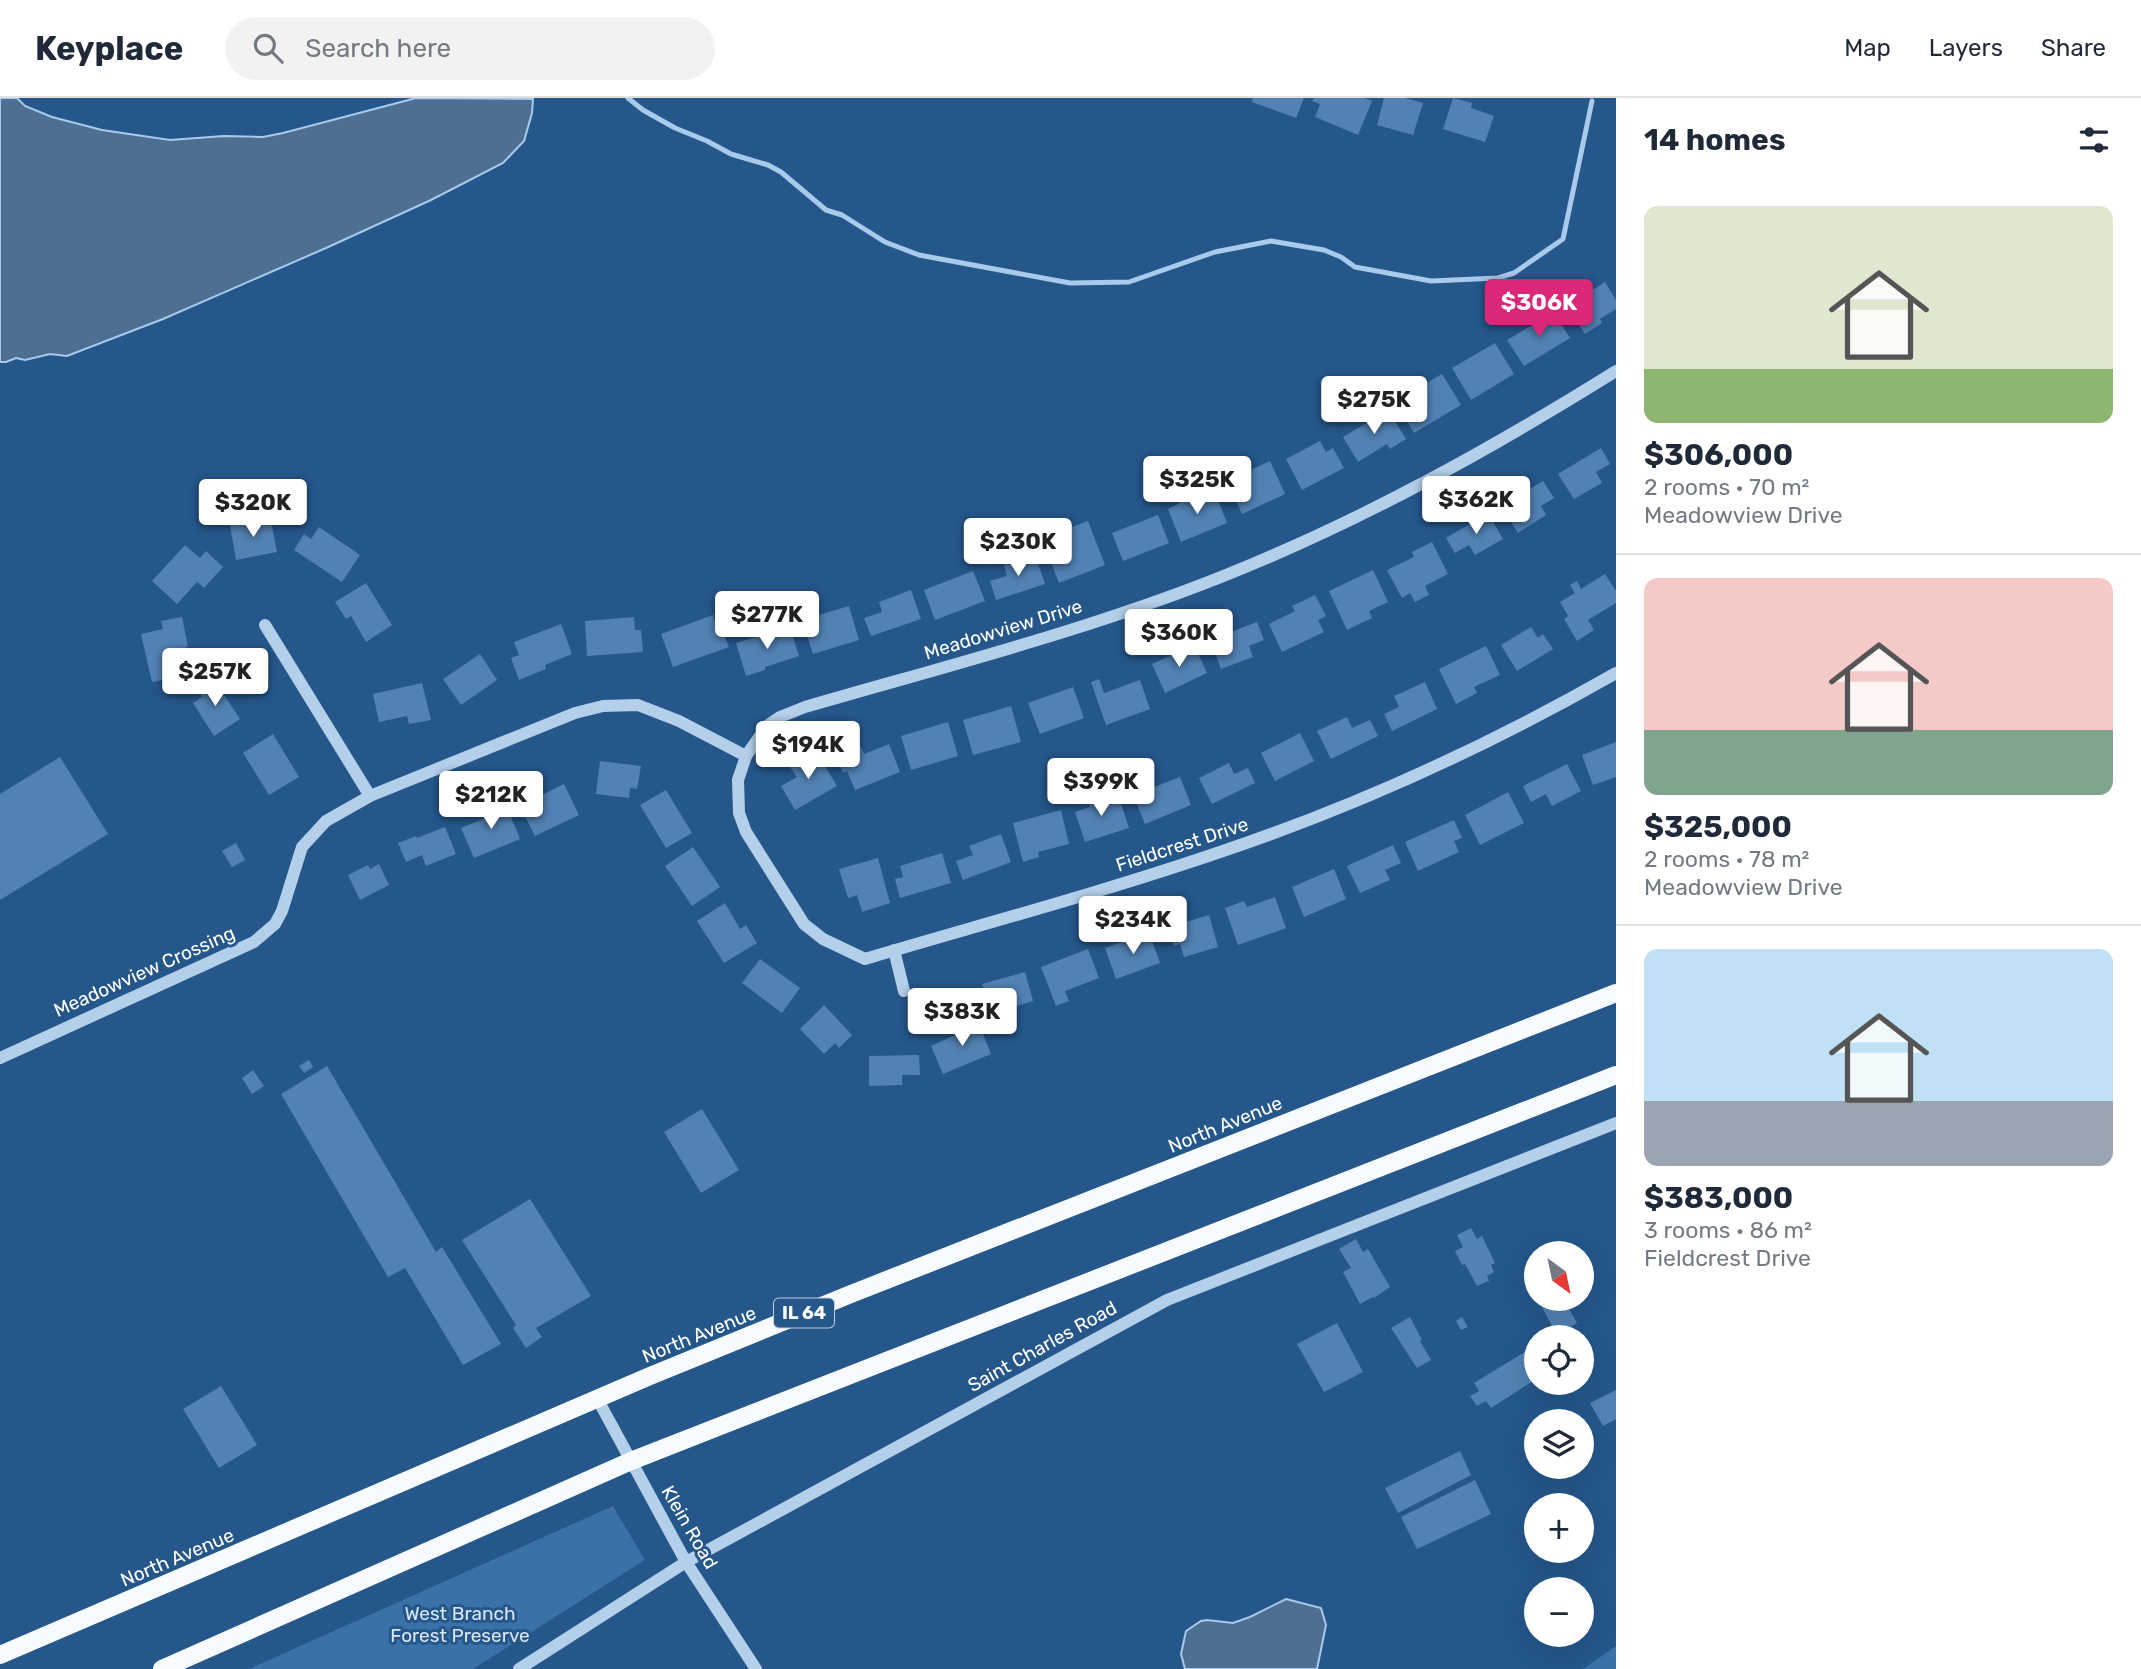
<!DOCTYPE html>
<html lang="en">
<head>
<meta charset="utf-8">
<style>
	body { margin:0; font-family:Rubik,sans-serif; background:#f2f2f3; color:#1f2937; height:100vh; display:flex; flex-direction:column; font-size:26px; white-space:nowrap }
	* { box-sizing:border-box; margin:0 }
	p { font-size:23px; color:#747a83 }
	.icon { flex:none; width:38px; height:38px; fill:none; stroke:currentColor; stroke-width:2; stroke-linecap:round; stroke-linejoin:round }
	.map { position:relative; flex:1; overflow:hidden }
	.panel { display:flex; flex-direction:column; background:#fff; width:525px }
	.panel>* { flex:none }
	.needle { width:46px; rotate:147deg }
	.controls { position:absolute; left:1524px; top:1143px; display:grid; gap:14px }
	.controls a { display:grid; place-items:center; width:70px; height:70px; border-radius:50%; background:#fff; box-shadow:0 7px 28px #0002; font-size:35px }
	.price { position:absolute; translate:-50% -60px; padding:0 16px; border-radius:7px; background:#fff; color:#222; font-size:23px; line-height:46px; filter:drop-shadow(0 2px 4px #0008) }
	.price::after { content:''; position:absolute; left:50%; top:42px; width:21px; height:16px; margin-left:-10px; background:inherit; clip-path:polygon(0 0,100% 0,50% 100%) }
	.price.on { background:#db2777; color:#fff }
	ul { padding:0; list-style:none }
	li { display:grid; align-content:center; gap:14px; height:371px; padding:0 28px }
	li+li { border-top:2px solid #e0e1e3 }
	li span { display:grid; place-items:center; height:217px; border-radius:14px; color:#555 }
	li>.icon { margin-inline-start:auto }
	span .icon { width:126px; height:126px; fill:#fffc; stroke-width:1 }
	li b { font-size:30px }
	h2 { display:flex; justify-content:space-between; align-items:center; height:84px; padding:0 28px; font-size:30px }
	header { display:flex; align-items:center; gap:42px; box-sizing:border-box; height:98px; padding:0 35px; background:#fff; border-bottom:2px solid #e0e1e3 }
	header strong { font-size:33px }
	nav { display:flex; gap:38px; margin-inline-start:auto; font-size:24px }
	.search { width:490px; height:63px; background:#f2f2f3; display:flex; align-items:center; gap:18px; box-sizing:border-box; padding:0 24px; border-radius:38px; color:#747a83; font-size:26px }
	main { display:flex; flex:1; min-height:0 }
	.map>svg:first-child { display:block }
	.green { fill:#3a71a8 }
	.water { fill:#4c6f93; stroke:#a8caeb; stroke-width:2 }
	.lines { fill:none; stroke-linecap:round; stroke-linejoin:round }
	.stream { stroke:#a8caeb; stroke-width:5 }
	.building { fill:#5282b4 }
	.minor { stroke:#b4cfea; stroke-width:12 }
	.major { stroke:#f7fafe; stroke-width:18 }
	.labels { text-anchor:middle; stroke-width:6; stroke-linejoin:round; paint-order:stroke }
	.shield { fill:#25578b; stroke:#becddc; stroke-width:2 }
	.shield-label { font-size:18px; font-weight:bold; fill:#fff }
	.street-label { font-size:19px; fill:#fff; stroke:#25578b }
	.park-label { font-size:19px; fill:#d8e8f8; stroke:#25578b }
</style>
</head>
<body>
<header>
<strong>Keyplace</strong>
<div class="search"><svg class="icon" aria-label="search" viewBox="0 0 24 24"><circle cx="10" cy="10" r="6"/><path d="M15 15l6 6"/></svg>Search here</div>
<nav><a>Map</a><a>Layers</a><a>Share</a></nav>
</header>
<main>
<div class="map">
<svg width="1616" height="1571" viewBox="0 0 1616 1571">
	<rect width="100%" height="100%" fill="#25578b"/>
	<g class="green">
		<polygon points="613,1408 645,1462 473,1571 249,1571"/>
		<polygon points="1616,1548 1616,1571 1583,1571"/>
	</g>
	<g class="water">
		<polygon points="0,0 17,0 25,8 52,19 102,32 170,42 224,38 263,39 283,35 416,0 533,1 532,15 524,43 503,65 431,102 326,150 163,221 67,258 50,256 25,262 16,260 6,264 0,264"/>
		<polygon points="1286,1501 1321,1510 1326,1527 1317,1571 1185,1571 1181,1556 1186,1533 1201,1523 1207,1522 1233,1525 1250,1519"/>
	</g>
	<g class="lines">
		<polyline class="stream" points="628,0 643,12 675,30 707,43 731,56 768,67 781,74 826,112 842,117 885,144 919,157 1070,185 1129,184 1215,154 1271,143 1324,152 1341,159 1355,169 1431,183 1498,180 1514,175 1563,141 1592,3"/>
	</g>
	<g class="building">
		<polygon points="1253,0 1304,0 1296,20 1252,4"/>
		<polygon points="1314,0 1364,0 1372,3 1358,37 1315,19 1320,6 1312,3"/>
		<polygon points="1384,0 1405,0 1423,5 1413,37 1377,27"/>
		<polygon points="1453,0 1472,5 1471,10 1494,18 1485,44 1443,31"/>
		<polygon points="1605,184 1616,202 1616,211 1600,221 1602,225 1585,236 1567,208"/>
		<polygon points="1554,214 1570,240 1524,268 1507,242"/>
		<polygon points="1495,245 1514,276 1471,302 1452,270"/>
		<polygon points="1442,276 1461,307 1414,335 1404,318 1401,300"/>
		<polygon points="1388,312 1406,341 1390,351 1387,346 1358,364 1343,339"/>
		<polygon points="1320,343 1326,354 1333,350 1344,370 1302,392 1286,361"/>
		<polygon points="1601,350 1610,366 1596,374 1602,385 1574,401 1558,376"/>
		<polygon points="1270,363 1285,396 1242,416 1227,383"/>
		<polygon points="1543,383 1554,400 1541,408 1546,417 1518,435 1501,409"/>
		<polygon points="1214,392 1227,425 1181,444 1168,411 1180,405 1177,398 1180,397 1183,404"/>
		<polygon points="1488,415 1503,441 1475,457 1469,447 1455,455 1446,440"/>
		<polygon points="1158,417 1169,445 1123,463 1112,435"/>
		<polygon points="270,419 277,454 236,462 230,427"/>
		<polygon points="1088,423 1105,467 1059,485 1046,452 1072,441 1071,437 1062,441 1059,434"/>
		<polygon points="319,429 360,457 342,484 294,452 304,436 311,441"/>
		<polygon points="1432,444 1448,476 1425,488 1429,497 1415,504 1410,495 1402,500 1387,472 1414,459 1412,454"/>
		<polygon points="185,447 200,460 206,453 223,469 204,490 197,484 177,506 152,483"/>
		<polygon points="1035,457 1045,486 996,502 990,483 1007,478 1004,467"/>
		<polygon points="1373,472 1388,504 1369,513 1372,520 1347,532 1329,493"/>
		<polygon points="973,473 985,503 935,522 924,492"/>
		<polygon points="1605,476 1616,493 1616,505 1588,522 1594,532 1577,543 1564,521 1568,518 1560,504 1575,495 1570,487 1577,483 1581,491"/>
		<polygon points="366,485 392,527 366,544 351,518 346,521 335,504"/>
		<polygon points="911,492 921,521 871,538 864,520 882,514 879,504"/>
		<polygon points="1315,497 1326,518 1318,522 1324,534 1282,554 1269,526 1295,513 1292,508"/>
		<polygon points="849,508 859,542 813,556 802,522"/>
		<polygon points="713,517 720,539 724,537 729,549 673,569 661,536"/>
		<polygon points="182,519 188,549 179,551 185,577 152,584 141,536 163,531 161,523"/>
		<polygon points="634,519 635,532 641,532 643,554 587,558 585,523"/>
		<polygon points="1257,524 1264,542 1249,548 1253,559 1221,571 1210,542"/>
		<polygon points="561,526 572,556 545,567 546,571 519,582 511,560 519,557 514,544"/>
		<polygon points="790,529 799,558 765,569 765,572 746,578 736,545"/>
		<polygon points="1531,529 1538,540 1543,536 1553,551 1517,573 1501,547"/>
		<polygon points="1194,547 1207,575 1165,595 1152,566"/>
		<polygon points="1486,548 1500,577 1474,589 1477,595 1456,606 1439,571"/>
		<polygon points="480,556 497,582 461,607 443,581"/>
		<polygon points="213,580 240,621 214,638 193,605 202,599 197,590"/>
		<polygon points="1099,581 1104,595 1140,582 1150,611 1106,627 1091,584"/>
		<polygon points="1425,584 1437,611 1392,633 1384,616 1399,609 1394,598"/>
		<polygon points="422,585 431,622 409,626 407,618 379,624 373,596"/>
		<polygon points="1073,589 1084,620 1040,636 1028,605"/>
		<polygon points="1011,608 1021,644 973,657 963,622"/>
		<polygon points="1347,619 1352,630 1370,622 1378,638 1331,661 1317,633"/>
		<polygon points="948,624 958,658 911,672 901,638"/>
		<polygon points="1300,635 1314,663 1275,683 1261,655"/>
		<polygon points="273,636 299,679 269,697 243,655"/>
		<polygon points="1616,644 1616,679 1593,687 1582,657"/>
		<polygon points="889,646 900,674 855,692 847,673 843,675 835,657 860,647 864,656"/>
		<polygon points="816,653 837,688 795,712 781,688 797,679 790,669"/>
		<polygon points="60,659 108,736 0,802 0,696"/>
		<polygon points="600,663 641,668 637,691 630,690 629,700 596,696"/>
		<polygon points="1229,665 1234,676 1248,670 1255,685 1212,706 1199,680"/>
		<polygon points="1567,666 1581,693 1552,708 1546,696 1531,704 1523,688"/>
		<polygon points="1180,679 1191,707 1145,726 1131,692 1150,685 1152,690"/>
		<polygon points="564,686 579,717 535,738 517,702 535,694 538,699"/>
		<polygon points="666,692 692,735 666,750 640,707"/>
		<polygon points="1508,694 1524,725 1480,747 1465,717"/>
		<polygon points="1101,695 1104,705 1119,700 1129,730 1085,744 1075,714 1090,709 1087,700"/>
		<polygon points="504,702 520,741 474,760 461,730 488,719 485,710"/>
		<polygon points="1061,712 1069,746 1038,754 1039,759 1023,764 1013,725"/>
		<polygon points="1454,722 1462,740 1454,743 1459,754 1418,773 1405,744"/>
		<polygon points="445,729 456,756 426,768 422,757 406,764 398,745 416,738 417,740"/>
		<polygon points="1001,736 1011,764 963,782 956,763 973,757 969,748"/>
		<polygon points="236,745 245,762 232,769 222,753"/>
		<polygon points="1393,747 1401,765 1385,772 1390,782 1360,795 1347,768"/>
		<polygon points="693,749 720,789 692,808 665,768"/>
		<polygon points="942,755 951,785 900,800 895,781 903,779 900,768"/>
		<polygon points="878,760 890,805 862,814 857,797 848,800 839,771"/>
		<polygon points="379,766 389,787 360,802 348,777 368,767 370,771"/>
		<polygon points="1334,771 1346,801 1304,819 1292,789"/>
		<polygon points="1275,799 1286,830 1238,847 1225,810 1244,803 1247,809"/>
		<polygon points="725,805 740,831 746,827 757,845 724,865 697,823"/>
		<polygon points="1209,817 1218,849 1184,859 1180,846 1174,848 1169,829"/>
		<polygon points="1149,834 1160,865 1116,881 1105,850"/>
		<polygon points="1088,851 1099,880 1065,893 1069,903 1056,908 1041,869"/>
		<polygon points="760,861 800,890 782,915 742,885"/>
		<polygon points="1025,874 1033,903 990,916 982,886"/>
		<polygon points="824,907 852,937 839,950 835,945 824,956 800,931"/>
		<polygon points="977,921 991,956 943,976 931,948 957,936 955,931"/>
		<polygon points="919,957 920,977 902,977 902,987 869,988 869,958"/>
		<polygon points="309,962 313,969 304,975 299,968"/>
		<polygon points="327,968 436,1154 442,1149 501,1246 463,1267 405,1170 388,1179 281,996"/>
		<polygon points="253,972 264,988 252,996 242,980"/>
		<polygon points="702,1011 739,1072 701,1095 664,1034"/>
		<polygon points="530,1101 591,1198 536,1230 542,1239 526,1250 513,1230 516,1227 462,1142"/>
		<polygon points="1471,1130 1477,1141 1482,1138 1495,1165 1491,1167 1494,1174 1487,1178 1489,1183 1477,1188 1465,1166 1462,1167 1455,1153 1463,1149 1457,1137"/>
		<polygon points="1356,1141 1363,1154 1368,1151 1390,1189 1374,1200 1373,1199 1360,1206 1343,1174 1351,1170 1339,1151"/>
		<polygon points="1537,1200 1563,1200 1577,1225 1557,1237"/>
		<polygon points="1410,1219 1422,1242 1420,1243 1431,1262 1417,1270 1391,1230"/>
		<polygon points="1462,1219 1468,1229 1461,1232 1456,1223"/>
		<polygon points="1337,1225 1363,1274 1324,1294 1297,1246"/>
		<polygon points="1528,1252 1536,1266 1536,1281 1491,1310 1486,1303 1477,1308 1470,1298 1479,1293 1474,1285"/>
		<polygon points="221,1288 257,1347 219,1370 183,1311"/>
		<polygon points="1616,1292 1616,1321 1603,1328 1590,1305"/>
		<polygon points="1460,1353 1471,1377 1398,1415 1385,1390"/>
		<polygon points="1475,1382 1491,1416 1417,1451 1401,1419"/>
	</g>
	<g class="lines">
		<g class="minor">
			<path d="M1616 273C1491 351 1363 422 1226 477 1089 532 946 568 805 609L780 619 767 628 746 658 738 682 739 715 746 734 804 826 823 841 865 861C983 826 1103 794 1220 754 1357 708 1490 647 1616 575"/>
			<polyline points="265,527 370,698"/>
			<polyline points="894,852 904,893"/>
			<polyline points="0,960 254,844 275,826 282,813 302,749 326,723 370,698 575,615 603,608 638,607 679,623 746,658"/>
			<polyline points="598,1302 686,1464 756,1571"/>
			<polyline points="519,1571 686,1464 1167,1202 1616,1025"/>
		</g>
		<g class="major">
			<polyline points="0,1557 650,1278 851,1196 1616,895"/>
			<polyline points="162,1571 631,1363 1616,977"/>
		</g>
	</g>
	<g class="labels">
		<rect class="shield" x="774" y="1200.5" width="60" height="29" rx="5"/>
		<g class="shield-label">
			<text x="804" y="1221">IL 64</text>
		</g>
		<g class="street-label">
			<text transform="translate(1003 531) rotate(-17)" y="7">Meadowview Drive</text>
			<text transform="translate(1182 746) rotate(-18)" y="7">Fieldcrest Drive</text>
			<text transform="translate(144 873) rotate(-24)" y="7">Meadowview Crossing</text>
			<text transform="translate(1225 1026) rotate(-22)" y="7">North Avenue</text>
			<text transform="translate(699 1236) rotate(-22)" y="7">North Avenue</text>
			<text transform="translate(1042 1248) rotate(-29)" y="7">Saint Charles Road</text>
			<text transform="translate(690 1429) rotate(60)" y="7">Klein Road</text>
			<text transform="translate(177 1459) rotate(-23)" y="7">North Avenue</text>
		</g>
		<g class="park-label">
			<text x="460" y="1522">West Branch<tspan x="460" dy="22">Forest Preserve</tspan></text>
		</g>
	</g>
</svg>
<div class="controls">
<a><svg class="needle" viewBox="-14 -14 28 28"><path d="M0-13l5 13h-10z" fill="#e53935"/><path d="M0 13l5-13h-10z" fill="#747a83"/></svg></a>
<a><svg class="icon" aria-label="locate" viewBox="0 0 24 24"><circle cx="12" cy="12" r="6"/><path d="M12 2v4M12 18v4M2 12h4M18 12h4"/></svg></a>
<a><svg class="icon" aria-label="layers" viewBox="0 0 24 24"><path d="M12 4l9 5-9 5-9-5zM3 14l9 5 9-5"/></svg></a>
<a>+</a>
<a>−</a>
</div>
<b class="price on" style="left:1539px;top:241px">$306K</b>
<b class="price" style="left:1374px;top:338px">$275K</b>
<b class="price" style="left:1197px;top:418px">$325K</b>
<b class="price" style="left:1476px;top:438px">$362K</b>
<b class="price" style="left:253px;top:441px">$320K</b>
<b class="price" style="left:1018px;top:480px">$230K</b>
<b class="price" style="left:767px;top:553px">$277K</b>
<b class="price" style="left:1179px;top:571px">$360K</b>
<b class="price" style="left:215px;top:610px">$257K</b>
<b class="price" style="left:808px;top:683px">$194K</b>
<b class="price" style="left:1101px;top:720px">$399K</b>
<b class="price" style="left:491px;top:733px">$212K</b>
<b class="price" style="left:1133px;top:858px">$234K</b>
<b class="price" style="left:962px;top:950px">$383K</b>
</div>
<section class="panel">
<h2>14 homes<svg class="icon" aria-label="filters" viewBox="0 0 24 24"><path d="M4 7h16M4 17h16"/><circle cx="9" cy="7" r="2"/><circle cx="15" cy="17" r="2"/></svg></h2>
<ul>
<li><span style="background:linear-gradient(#dfe7d0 75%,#8fb573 0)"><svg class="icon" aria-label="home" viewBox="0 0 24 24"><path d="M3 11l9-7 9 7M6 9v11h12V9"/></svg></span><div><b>$306,000</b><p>2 rooms · 70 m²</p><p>Meadowview Drive</p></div></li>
<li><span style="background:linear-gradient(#f6c9c9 70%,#7fa58c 0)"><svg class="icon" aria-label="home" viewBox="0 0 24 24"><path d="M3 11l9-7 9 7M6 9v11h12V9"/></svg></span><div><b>$325,000</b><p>2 rooms · 78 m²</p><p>Meadowview Drive</p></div></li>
<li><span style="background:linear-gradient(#bfe0f5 70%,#9aa5b1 0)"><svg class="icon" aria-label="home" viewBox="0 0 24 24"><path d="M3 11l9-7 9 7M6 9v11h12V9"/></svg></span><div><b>$383,000</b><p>3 rooms · 86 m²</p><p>Fieldcrest Drive</p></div></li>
</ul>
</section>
</main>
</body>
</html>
